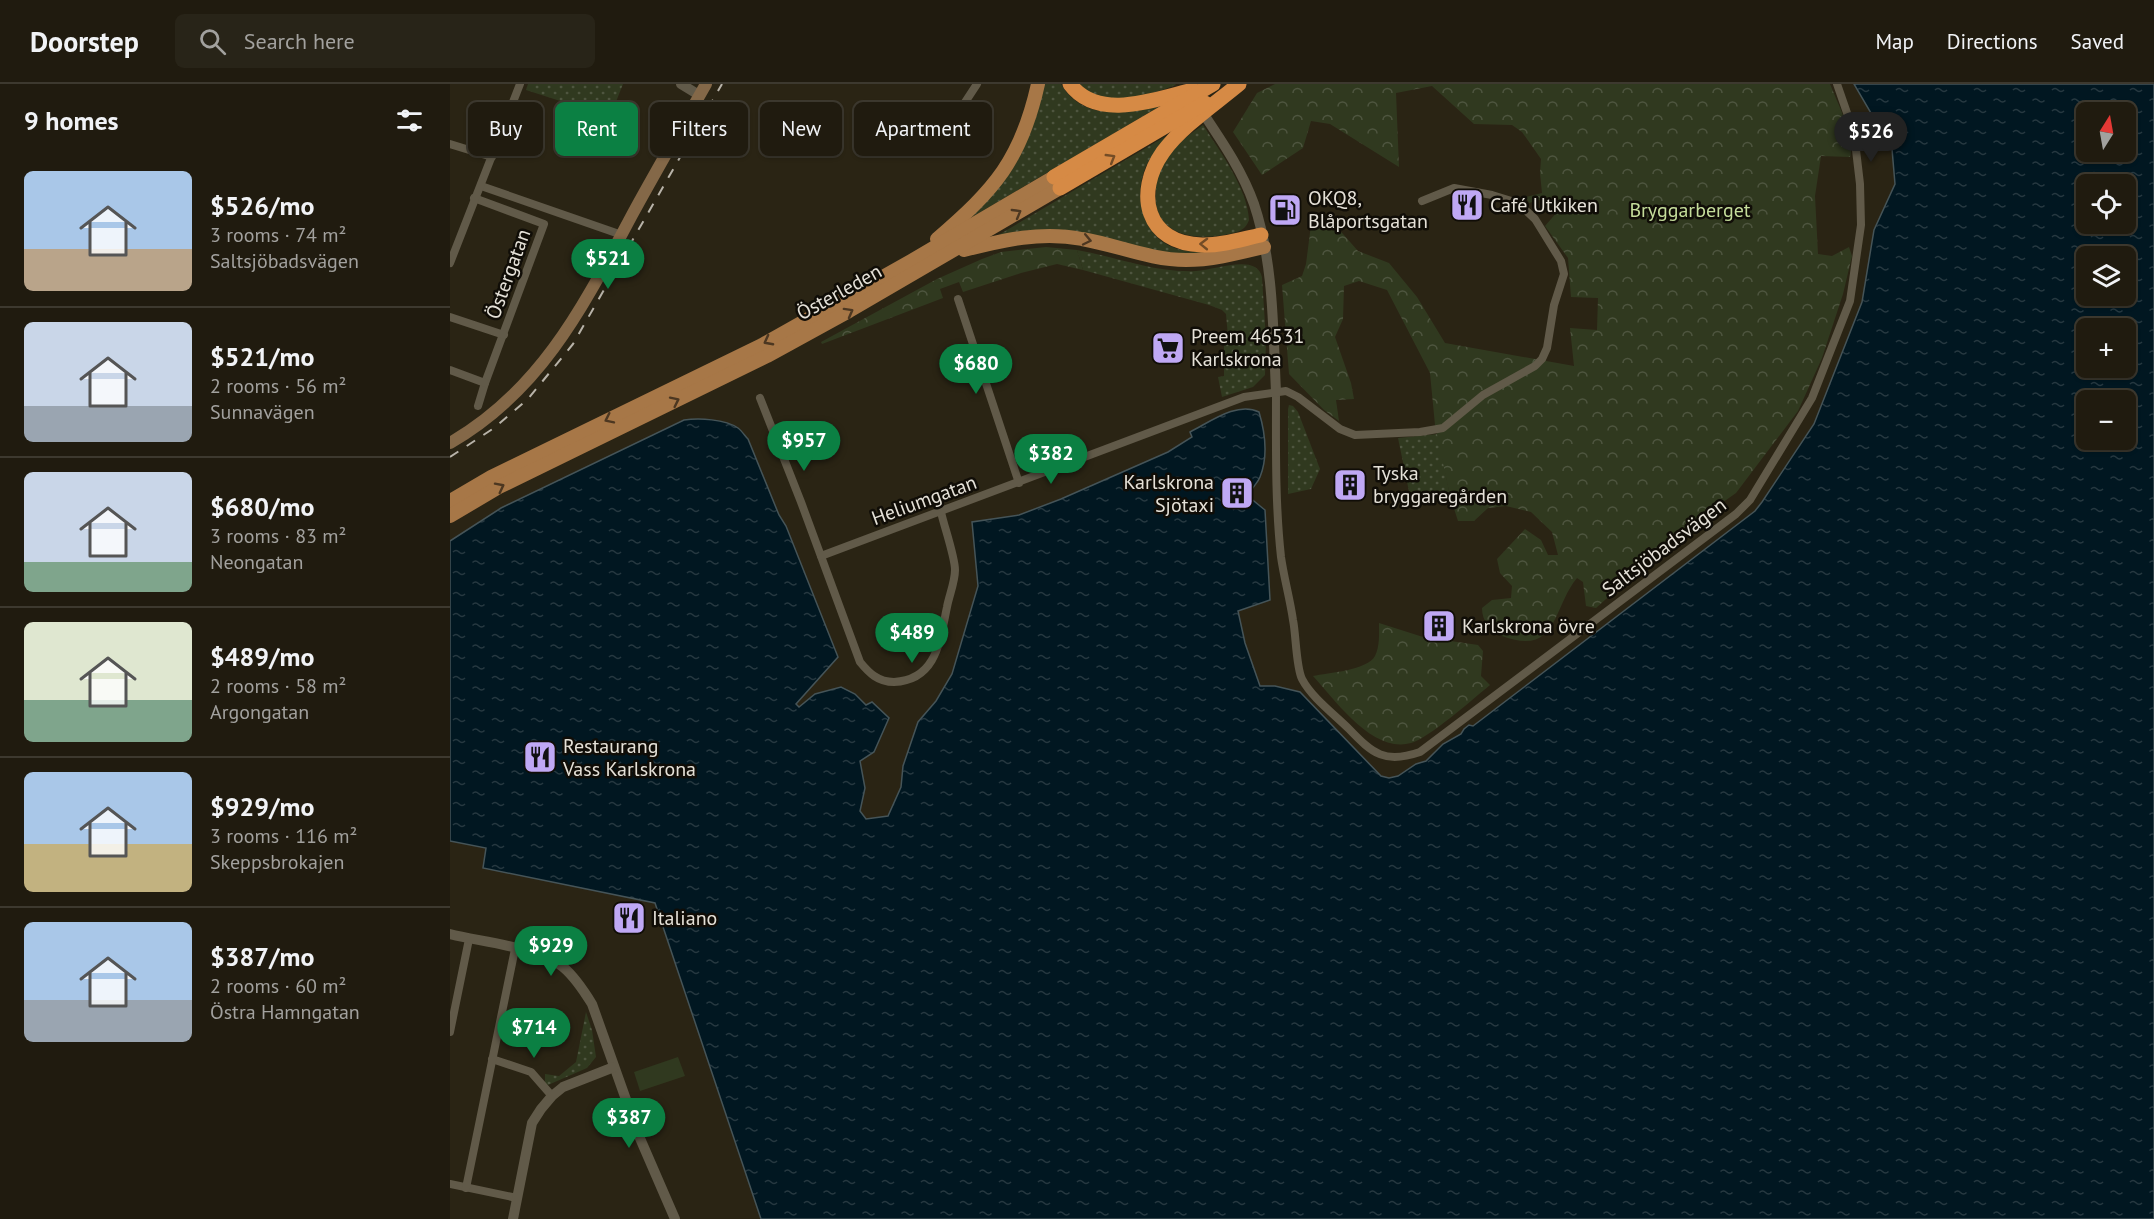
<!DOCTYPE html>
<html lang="en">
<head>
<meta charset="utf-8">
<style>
	body { margin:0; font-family:"PT Sans",sans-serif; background:#282418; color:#f1f3f6; height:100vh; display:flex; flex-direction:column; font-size:22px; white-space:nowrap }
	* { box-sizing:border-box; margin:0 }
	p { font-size:20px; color:#a2a19e }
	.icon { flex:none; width:33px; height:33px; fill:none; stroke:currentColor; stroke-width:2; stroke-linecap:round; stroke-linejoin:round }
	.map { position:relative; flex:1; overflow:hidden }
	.side { display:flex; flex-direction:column; background:#201b0f; width:450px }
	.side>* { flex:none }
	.hud { position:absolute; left:18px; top:18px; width:570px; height:54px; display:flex; gap:12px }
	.needle { width:39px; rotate:11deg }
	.fabs { position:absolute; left:1626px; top:18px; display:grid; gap:12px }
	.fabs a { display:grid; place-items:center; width:60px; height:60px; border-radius:9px; background:#201b0f; box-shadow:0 2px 4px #0004,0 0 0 2px #3d392f; font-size:30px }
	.price { position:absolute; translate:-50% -51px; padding:0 14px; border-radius:21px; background:#0b8043; color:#fff; font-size:20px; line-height:39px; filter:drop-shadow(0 2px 3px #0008) }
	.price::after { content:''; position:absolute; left:50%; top:36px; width:18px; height:14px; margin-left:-9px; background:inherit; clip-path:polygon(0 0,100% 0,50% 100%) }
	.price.selected { background:#222; color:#fff }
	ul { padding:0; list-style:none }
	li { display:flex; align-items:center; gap:18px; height:150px; padding:0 24px }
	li+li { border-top:2px solid #3d392f }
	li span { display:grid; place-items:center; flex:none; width:168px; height:120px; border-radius:9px; color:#555 }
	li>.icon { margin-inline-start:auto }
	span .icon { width:72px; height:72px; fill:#fffc; stroke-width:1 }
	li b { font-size:26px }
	h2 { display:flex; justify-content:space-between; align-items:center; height:72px; padding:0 24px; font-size:26px }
	.pill { padding:0 21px; border-radius:9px; background:#201b0f; box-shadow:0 2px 4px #0004,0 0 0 2px #3d392f; font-size:21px; line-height:54px }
	.pill.selected { background:#0b8043; color:#fff }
	header { display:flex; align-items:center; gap:36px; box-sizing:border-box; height:84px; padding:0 30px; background:#201b0f; border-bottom:2px solid #3d392f }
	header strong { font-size:28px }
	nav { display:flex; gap:33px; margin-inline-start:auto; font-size:21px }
	.search { width:420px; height:54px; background:#282418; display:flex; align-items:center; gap:15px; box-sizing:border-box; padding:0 21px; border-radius:9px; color:#a2a19e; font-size:22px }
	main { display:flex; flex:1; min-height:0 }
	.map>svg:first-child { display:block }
	.grass { fill:url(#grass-dots) }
	.forest { fill:url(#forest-crowns) }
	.pitch { fill:#30391f }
	.water { fill:url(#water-ripples); stroke:#455458; stroke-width:1.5; fill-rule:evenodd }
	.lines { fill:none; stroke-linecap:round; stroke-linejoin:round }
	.minor { stroke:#615a49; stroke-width:8 }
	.tertiary { stroke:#615a49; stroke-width:10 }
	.secondary { stroke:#846848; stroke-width:12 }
	.primary { stroke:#a77747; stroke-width:14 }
	.motorway { stroke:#d68a45; stroke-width:15 }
	.rail { stroke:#b8b3a9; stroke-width:2; stroke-dasharray:10 10; stroke-linecap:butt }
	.oneway { stroke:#734c26 }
	.oneway2 { stroke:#4c3721 }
	.labels { text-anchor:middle; stroke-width:5; stroke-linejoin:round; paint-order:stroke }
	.poi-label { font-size:20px; fill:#e5e1d8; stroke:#100d07; text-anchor:start }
	.park-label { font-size:20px; fill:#c5dd9b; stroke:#100d07 }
	.street-label { font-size:20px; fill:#e5e1d8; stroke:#100d07 }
</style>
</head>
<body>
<header>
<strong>Doorstep</strong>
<div class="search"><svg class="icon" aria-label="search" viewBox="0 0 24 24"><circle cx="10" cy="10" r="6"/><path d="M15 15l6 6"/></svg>Search here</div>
<nav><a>Map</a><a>Directions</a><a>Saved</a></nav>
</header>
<main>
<section class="side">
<h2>9 homes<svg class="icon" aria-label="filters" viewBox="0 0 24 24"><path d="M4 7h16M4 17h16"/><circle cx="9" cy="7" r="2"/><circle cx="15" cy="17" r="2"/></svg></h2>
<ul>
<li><span style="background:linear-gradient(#a9c7e8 65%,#b9a48a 0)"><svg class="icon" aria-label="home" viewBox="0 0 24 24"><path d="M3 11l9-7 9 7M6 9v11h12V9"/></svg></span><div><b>$526/mo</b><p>3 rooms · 74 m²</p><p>Saltsjöbadsvägen</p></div></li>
<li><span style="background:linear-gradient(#c9d6e8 70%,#9aa5b1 0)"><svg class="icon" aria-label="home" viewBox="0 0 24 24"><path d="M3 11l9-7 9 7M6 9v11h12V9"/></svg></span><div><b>$521/mo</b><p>2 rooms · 56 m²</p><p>Sunnavägen</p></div></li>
<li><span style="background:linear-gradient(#c9d6e8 75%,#7fa58c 0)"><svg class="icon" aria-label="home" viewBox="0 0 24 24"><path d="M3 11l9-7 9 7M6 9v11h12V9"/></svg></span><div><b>$680/mo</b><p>3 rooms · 83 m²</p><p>Neongatan</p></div></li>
<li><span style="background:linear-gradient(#dfe7d0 65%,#7fa58c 0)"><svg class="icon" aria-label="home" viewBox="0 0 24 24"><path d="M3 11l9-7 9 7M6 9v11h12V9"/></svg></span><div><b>$489/mo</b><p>2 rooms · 58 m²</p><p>Argongatan</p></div></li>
<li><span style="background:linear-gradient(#a9c7e8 60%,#c2b280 0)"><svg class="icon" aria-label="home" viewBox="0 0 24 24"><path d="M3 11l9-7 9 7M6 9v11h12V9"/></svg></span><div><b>$929/mo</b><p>3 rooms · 116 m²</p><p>Skeppsbrokajen</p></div></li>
<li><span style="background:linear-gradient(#a9c7e8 65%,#9aa5b1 0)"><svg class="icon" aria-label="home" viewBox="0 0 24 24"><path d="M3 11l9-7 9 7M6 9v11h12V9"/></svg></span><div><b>$387/mo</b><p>2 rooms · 60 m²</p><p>Östra Hamngatan</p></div></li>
</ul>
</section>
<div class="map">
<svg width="1704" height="1135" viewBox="0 0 1704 1135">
	<defs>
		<pattern id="grass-dots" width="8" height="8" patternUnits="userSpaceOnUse" patternTransform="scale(1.5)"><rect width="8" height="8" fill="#30391f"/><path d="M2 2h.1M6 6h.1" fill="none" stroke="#4e553f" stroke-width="1.8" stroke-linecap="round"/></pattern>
		<pattern id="forest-crowns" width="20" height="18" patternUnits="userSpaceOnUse" patternTransform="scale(1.5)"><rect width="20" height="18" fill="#30391f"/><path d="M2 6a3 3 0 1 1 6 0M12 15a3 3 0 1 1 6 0" fill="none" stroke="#4e553f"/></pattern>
		<pattern id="water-ripples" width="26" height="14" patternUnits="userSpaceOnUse" patternTransform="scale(1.5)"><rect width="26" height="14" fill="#011721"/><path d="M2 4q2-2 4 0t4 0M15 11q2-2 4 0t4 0" fill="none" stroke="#263840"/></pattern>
	</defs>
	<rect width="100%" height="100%" fill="#2a2414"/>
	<g class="grass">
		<polygon points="78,0 173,0 160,33 76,6"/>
		<path d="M593 0H611C633 38 677 29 712 21L522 133 520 131C532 119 545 107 556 94 577 67 584 33 593 0Z"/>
		<path d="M629 0H725L726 1C704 9 667 22 645 11 639 9 634 4 629 0Z"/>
		<path d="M753 41C769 66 798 105 799 136 795 148 784 149 773 151 739 157 701 148 706 106 706 100 706 93 709 88 718 68 735 53 753 41Z"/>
		<path d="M718 51C710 61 702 70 696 82 683 110 692 151 722 163 736 169 754 168 768 168L725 171 594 146H580L545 153Z"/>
		<path d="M627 166C667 173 705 189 746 187 765 186 807 169 812 193L816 256 815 291 803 303 772 313 768 293 774 292V262L778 253 776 230 772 226 759 221 633 186Z"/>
		<polygon points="839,321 843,322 848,328 870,385 861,405 838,410 838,325"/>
		<polygon points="988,350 1000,412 962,422 948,354"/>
		<polygon points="136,928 142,946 146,973 137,984 98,1001 95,1000 95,990 109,992 126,978"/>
	</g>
	<g class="forest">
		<path d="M825 0H1380C1387 18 1406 54 1400 73L1371 72 1365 112 1368 170 1382 172 1399 163 1402 172 1393 210 1372 274 1348 327 1286 409 1232 447 1146 524 1136 522 1133 498 1127 494C1102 524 1108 573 1052 552 1040 547 1032 537 1032 524L1042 516 1061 514 1062 502 1050 489 1047 475 1075 445 1091 456 1098 471H1108L1102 448 1081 428 1056 422 1038 424 1024 437H1008L1000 412 985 341 980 289 937 206 909 197 894 202 893 235 885 253 901 299 904 315 886 316 889 337 874 326 839 290 832 201 852 192 856 180 861 141 886 142 908 167 939 179 967 213 995 259 1124 282 1120 244 1147 246 1148 214 1121 213 1118 174 1095 142 1108 127 1096 114 1079 119 1076 113 1092 109 1090 89 1091 75 1072 48 1062 41 1024 40 982 2 946 9 949 83 880 40 861 37 853 64 812 91 783 48 807 9Z"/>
		<polygon points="596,163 627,166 633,186 607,180 571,189 513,208 509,198 490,205 493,214 372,260 371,258 487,195 532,175 551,168"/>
		<path d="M929 539 973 553 1028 561 1033 567 1031 592 1040 601C1023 615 979 654 961 659 923 670 886 617 863 592 878 589 918 586 925 572 930 562 929 550 929 539Z"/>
	</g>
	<polygon class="pitch" points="228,973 235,992 190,1007 184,988"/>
	<path class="water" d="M1404 0H1704V1135H311L205 819 33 784 36 764 0 757V457L51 424 234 336C249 334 275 335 288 344 292 347 295 352 298 355L329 431 336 442 388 573 346 620 349 623 365 610 391 603 405 610 416 621 422 618 439 634 424 668 410 677 415 704 410 727 416 735 438 732 451 703 453 682 468 638 486 617 502 590 528 502 522 438 569 431 611 415 718 368 742 353 740 348C760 338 787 317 809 328 815 348 818 373 810 393 807 401 800 404 799 413L815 426 820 516 788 527 795 559 810 602H825L850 608 931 692 939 694 948 692 966 680 976 677 993 660 1011 650 1014 645 1019 641 1023 642 1305 427 1312 418 1364 340 1412 218 1424 146 1445 100 1442 65ZM1636 28H1676V68H1636ZM1636 100H1676V140H1636ZM1636 172H1676V212H1636ZM1636 244H1676V284H1636ZM1636 316H1676V356H1636Z"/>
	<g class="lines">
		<g class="minor">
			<polyline points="419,35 446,48 469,50 506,32 527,0"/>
			<polyline points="0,60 42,73"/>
			<polyline points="31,102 172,151"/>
			<polyline points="24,114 94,140 35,299 28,322"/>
			<polyline points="0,179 70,0"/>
			<polyline points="508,215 569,399"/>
			<polyline points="0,233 54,251"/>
			<polyline points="0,286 35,299"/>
			<path d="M826 308C826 363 825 418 831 473 834 494 840 515 843 536 846 550 846 583 852 595 862 614 884 630 899 645 923 670 935 680 970 668L1286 430 1300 416 1362 314 1400 217 1411 141 1410 100 1404 49 1387 0"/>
			<path d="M310 314 351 418 410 578C419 589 428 598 444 598 487 596 490 556 497 523 499 512 505 498 505 486 505 473 494 442 491 428"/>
			<polyline points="371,472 794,313 836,307 848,313 890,345 905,351 970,348 993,344 1033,311 1085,282 1092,275 1097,264 1104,221 1114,190 1111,177 1085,135 1068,119 1042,111 1004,104 972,117"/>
			<polyline points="0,948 19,855"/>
			<polyline points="42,975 81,988 102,1012"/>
			<polyline points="0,1100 67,1114"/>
			<polyline points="16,1104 65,865"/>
		</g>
		<g class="tertiary">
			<polyline points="231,0 249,11"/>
			<path d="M757 35C775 62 793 89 804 120 824 180 823 246 826 308"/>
			<path d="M0 850C32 858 88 863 113 883 125 893 134 907 142 920L189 1052 225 1135"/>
			<polyline points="63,1135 82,1039 91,1025 102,1012 113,1003 164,983"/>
		</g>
		<path class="secondary" d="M0 359C92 306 134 221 182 131 206 87 231 44 256 0"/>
		<g class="primary">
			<path d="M487 155C545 105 571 76 588 0"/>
			<path d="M514 166C554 156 591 147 632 155 667 161 700 176 736 176 762 176 789 169 814 163"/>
			<polyline points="0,417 41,393 312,261 461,177 604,93"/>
			<polyline points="0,432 49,403 317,272 399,227 610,104"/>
		</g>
		<g class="motorway">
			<path d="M620 0C648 38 706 15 743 6"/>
			<path d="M789 0C765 20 731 43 713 68 684 109 696 160 752 161 771 162 792 155 811 151"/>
			<polyline points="604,93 763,0"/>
			<polyline points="610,104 755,19"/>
		</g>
		<polyline class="rail" points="0,373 44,344 78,315 123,260 272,0"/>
	</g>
	<defs><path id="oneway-chevron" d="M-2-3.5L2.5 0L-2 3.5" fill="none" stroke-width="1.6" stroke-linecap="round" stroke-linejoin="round" transform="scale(1.5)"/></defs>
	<g class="oneway">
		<use href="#oneway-chevron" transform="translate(661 74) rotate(-31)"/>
		<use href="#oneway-chevron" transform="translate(754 160) rotate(-179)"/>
	</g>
	<g class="oneway2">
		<use href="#oneway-chevron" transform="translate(567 129) rotate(-30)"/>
		<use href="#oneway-chevron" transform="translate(637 156) rotate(12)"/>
		<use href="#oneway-chevron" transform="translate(399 228) rotate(-29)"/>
		<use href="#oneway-chevron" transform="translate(318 257) rotate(152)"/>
		<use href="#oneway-chevron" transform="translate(225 317) rotate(-26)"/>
		<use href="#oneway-chevron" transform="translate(159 335) rotate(154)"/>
		<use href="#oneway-chevron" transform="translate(50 403) rotate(-27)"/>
	</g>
	<defs>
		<symbol id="restaurant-square" viewBox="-11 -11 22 22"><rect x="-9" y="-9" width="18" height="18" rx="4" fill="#bfa8f4" stroke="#100d07"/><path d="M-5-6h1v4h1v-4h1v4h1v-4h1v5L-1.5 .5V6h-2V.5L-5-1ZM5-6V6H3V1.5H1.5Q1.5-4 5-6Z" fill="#111"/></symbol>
		<symbol id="fuel-square" viewBox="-11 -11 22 22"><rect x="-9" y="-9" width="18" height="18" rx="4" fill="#bfa8f4" stroke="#100d07"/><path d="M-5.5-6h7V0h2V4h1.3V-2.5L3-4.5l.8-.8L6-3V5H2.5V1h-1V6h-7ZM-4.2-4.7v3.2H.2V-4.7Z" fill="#111"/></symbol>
		<symbol id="supermarket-square" viewBox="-11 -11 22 22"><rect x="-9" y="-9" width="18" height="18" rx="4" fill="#bfa8f4" stroke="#100d07"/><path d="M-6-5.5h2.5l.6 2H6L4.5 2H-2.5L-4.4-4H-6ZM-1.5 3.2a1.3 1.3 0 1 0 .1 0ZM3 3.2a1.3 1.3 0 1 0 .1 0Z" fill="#111"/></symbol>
		<symbol id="building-square" viewBox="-11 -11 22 22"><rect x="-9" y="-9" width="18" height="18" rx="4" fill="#bfa8f4" stroke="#100d07"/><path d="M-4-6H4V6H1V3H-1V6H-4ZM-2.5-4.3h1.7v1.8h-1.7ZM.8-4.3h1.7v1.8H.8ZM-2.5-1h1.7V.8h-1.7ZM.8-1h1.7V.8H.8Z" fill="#111"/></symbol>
	</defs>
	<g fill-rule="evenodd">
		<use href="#restaurant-square" x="998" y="102" width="38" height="38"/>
		<use href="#fuel-square" x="816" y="107" width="38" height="38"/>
		<use href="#supermarket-square" x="699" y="245" width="38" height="38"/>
		<use href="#building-square" x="881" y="382" width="38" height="38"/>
		<use href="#building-square" x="768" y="390" width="38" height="38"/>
		<use href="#building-square" x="970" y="523" width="38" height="38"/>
		<use href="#restaurant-square" x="71" y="654" width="38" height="38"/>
		<use href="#restaurant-square" x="160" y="815" width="38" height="38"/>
	</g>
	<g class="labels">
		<g class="poi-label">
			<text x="858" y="121">OKQ8,<tspan x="858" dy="23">Blåportsgatan</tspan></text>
			<text x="1040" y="128">Café Utkiken</text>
			<text x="741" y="259">Preem 46531<tspan x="741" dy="23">Karlskrona</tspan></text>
			<text x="923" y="396">Tyska<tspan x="923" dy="23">bryggaregården</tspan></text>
			<text x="764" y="405" text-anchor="end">Karlskrona<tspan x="764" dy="23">Sjötaxi</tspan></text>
			<text x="1012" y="549">Karlskrona övre</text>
			<text x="113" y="669">Restaurang<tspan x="113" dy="23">Vass Karlskrona</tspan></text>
			<text x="202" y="841">Italiano</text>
		</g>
		<g class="park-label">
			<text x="1240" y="133">Bryggarberget</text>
		</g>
		<g class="street-label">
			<text transform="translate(58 190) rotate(-70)" y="7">Östergatan</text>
			<text transform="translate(389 208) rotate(-29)" y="7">Österleden</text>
			<text transform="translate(474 416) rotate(-20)" y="7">Heliumgatan</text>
			<text transform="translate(1214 463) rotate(-37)" y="7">Saltsjöbadsvägen</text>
		</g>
	</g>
</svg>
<div class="fabs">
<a><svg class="needle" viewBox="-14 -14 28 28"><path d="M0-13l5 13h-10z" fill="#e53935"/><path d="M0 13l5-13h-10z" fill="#a2a19e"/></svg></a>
<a><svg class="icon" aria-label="locate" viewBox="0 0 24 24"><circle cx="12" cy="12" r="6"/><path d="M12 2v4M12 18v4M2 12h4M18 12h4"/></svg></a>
<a><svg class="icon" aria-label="layers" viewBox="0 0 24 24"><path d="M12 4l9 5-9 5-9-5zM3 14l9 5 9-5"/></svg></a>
<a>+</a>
<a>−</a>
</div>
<b class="price selected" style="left:1421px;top:79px">$526</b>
<b class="price" style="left:158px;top:206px">$521</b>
<b class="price" style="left:526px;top:311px">$680</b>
<b class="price" style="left:354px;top:388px">$957</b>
<b class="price" style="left:601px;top:401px">$382</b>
<b class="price" style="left:462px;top:580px">$489</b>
<b class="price" style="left:101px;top:893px">$929</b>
<b class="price" style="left:84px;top:975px">$714</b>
<b class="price" style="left:179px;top:1065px">$387</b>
<div class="hud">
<a class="pill">Buy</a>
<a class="pill selected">Rent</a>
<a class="pill">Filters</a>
<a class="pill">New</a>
<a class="pill">Apartment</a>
</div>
</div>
</main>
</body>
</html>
